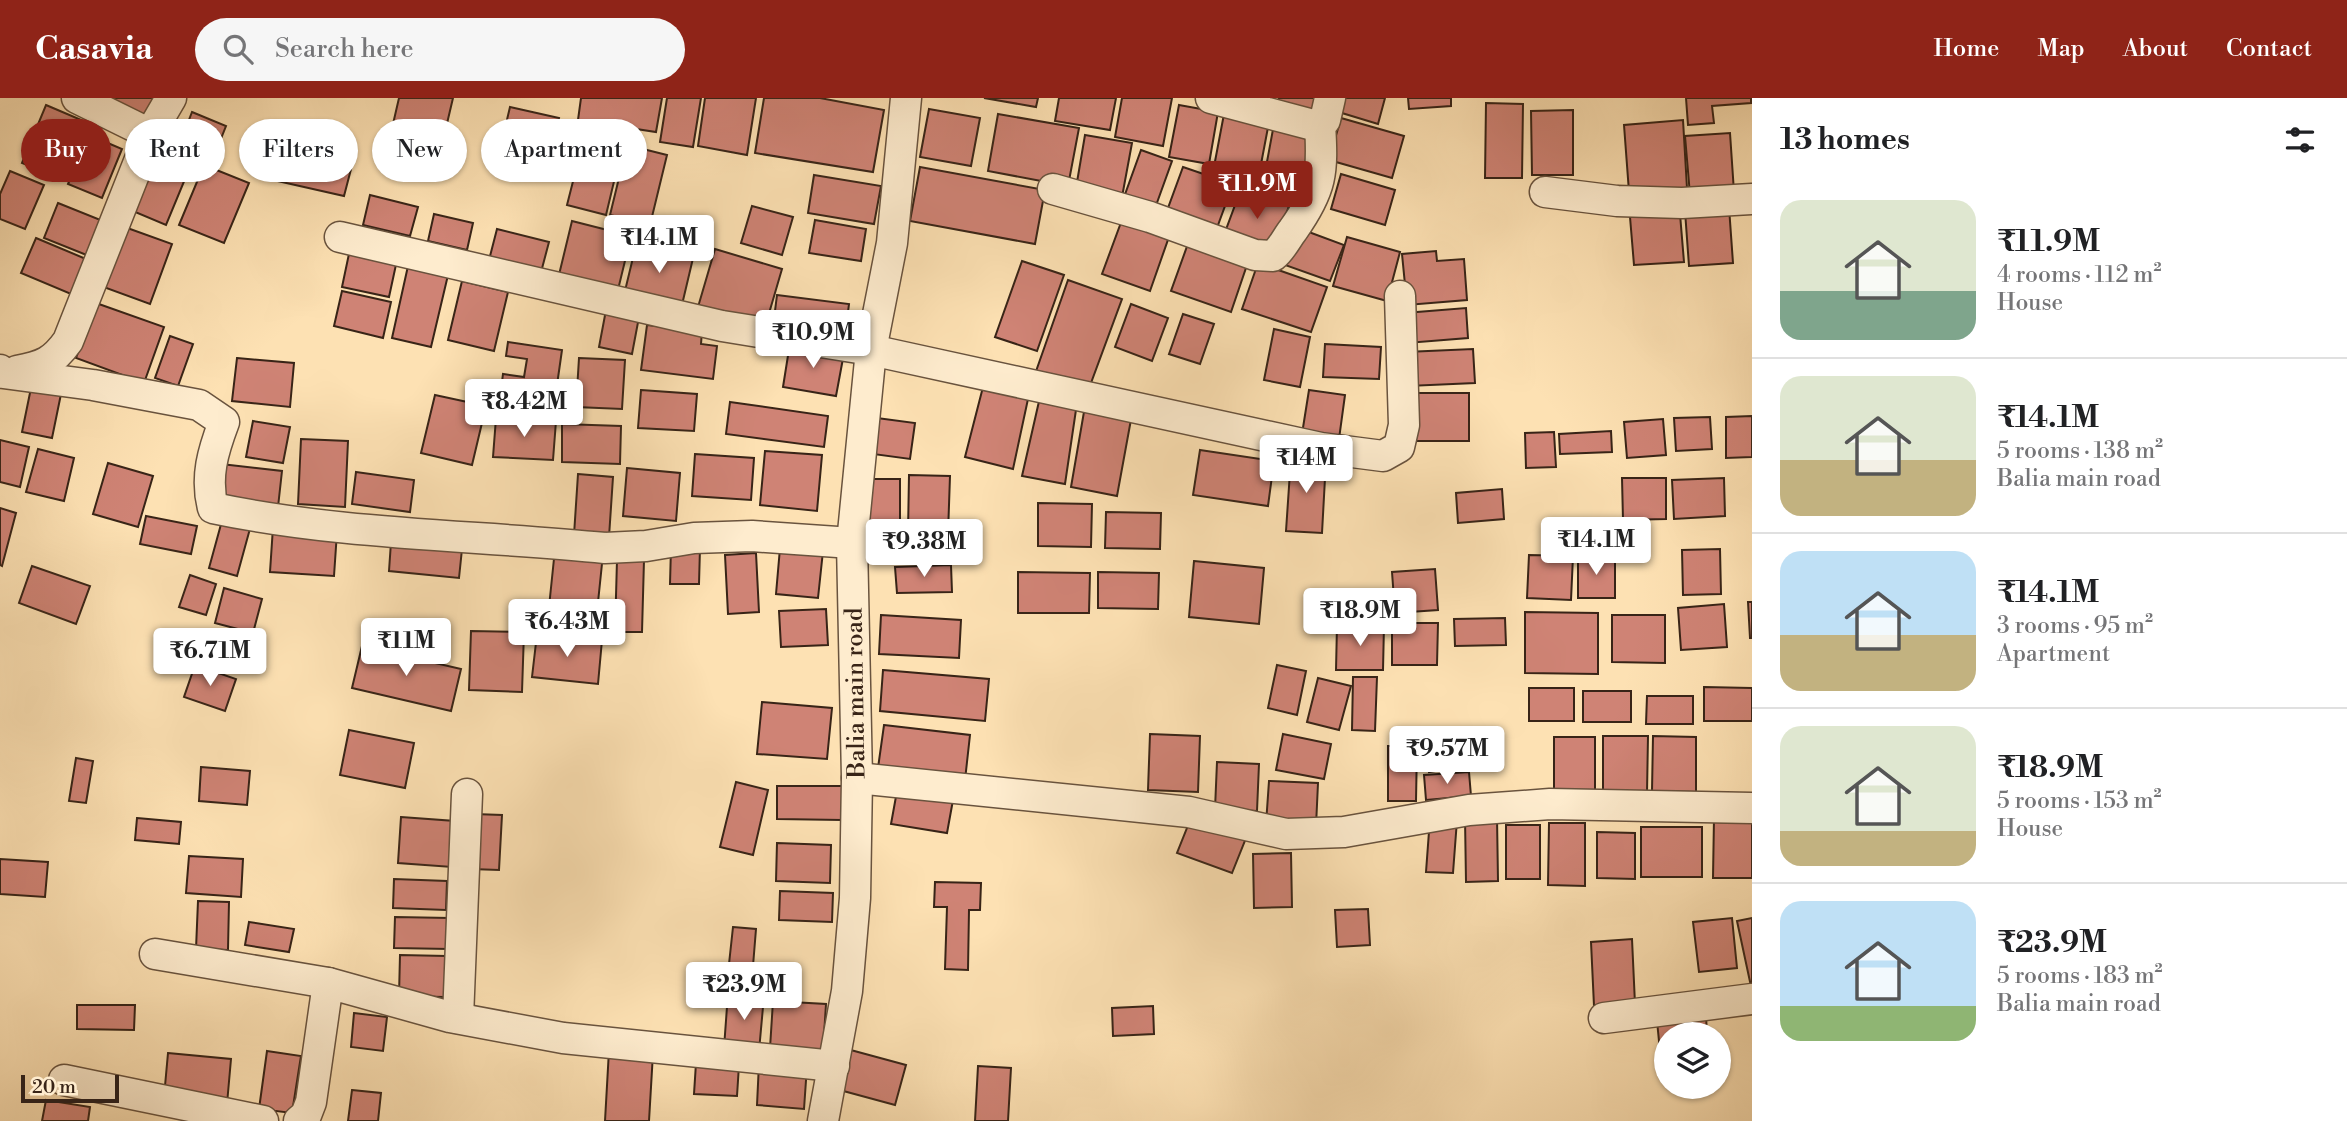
<!DOCTYPE html>
<html lang="en">
<head>
<meta charset="utf-8">
<style>
	body { margin:0; font-family:"Libre Bodoni",serif; background:#f6f6f6; color:#202124; height:100vh; display:flex; flex-direction:column; font-size:26px; white-space:nowrap }
	* { box-sizing:border-box; margin:0 }
	p { font-size:23px; color:#757577 }
	.icon { flex:none; width:38px; height:38px; fill:none; stroke:currentColor; stroke-width:2; stroke-linecap:round; stroke-linejoin:round }
	.map { position:relative; flex:1; overflow:hidden }
	.sheet { display:flex; flex-direction:column; background:#fff; width:595px }
	.sheet>* { flex:none }
	.banner { position:absolute; left:21px; top:21px; width:665px; height:63px; display:flex; gap:14px }
	.controls { position:absolute; left:1654px; top:924px; display:grid; gap:14px }
	.controls a { display:grid; place-items:center; width:77px; height:77px; border-radius:50%; background:#fff; box-shadow:0 2px 5px #0004; font-size:35px }
	.scale { position:absolute; left:21px; bottom:18px; width:98px; box-sizing:border-box; padding-left:7px; border:4px solid #382417; border-top:0; font-size:19px; line-height:24px; white-space:nowrap; color:#382417; -webkit-text-stroke:5px #feecce; paint-order:stroke }
	.price { position:absolute; translate:-50% -60px; padding:0 16px; border-radius:7px; background:#fff; color:#222; font-size:23px; line-height:46px; filter:drop-shadow(0 2px 4px #0008) }
	.price::after { content:''; position:absolute; left:50%; top:42px; width:21px; height:16px; margin-left:-10px; background:inherit; clip-path:polygon(0 0,100% 0,50% 100%) }
	.price.on { background:#8f2418; color:#fff }
	ul { padding:0; list-style:none }
	li { display:flex; align-items:center; gap:21px; height:175px; padding:0 28px }
	li+li { border-top:2px solid #e0e0e0 }
	li span { display:grid; place-items:center; flex:none; width:196px; height:140px; border-radius:21px; color:#555 }
	li>.icon { margin-inline-start:auto }
	span .icon { width:84px; height:84px; fill:#fffc; stroke-width:1 }
	li b { font-size:30px }
	h2 { display:flex; justify-content:space-between; align-items:center; height:84px; padding:0 28px; font-size:30px }
	.tag { padding:0 24px; border-radius:32px; background:#fff; box-shadow:0 2px 5px #0004; font-size:24px; line-height:63px }
	.tag.on { background:#8f2418; color:#fff }
	header { display:flex; align-items:center; gap:42px; box-sizing:border-box; height:98px; padding:0 35px; background:#8f2418; color:#fff }
	header strong { font-size:33px }
	nav { display:flex; gap:38px; margin-inline-start:auto; font-size:24px }
	.search { width:490px; height:63px; background:#f6f6f6; display:flex; align-items:center; gap:18px; box-sizing:border-box; padding:0 24px; border-radius:38px; color:#757577; font-size:26px }
	main { display:flex; flex:1; min-height:0 }
	.map>svg:first-child { display:block }
	.building { fill:#cf8375; stroke:#382417; stroke-width:2 }
	.lines { fill:none; stroke-linecap:round; stroke-linejoin:round }
	.street-casing { stroke:#69533e; stroke-width:33 }
	.street { stroke:#feecce; stroke-width:30 }
	.labels { text-anchor:middle; stroke-width:5; stroke-linejoin:round; paint-order:stroke }
	.street-label { font-size:24px; fill:#382417; stroke:#feecce }
</style>
</head>
<body>
<header>
<strong>Casavia</strong>
<div class="search"><svg class="icon" aria-label="search" viewBox="0 0 24 24"><circle cx="10" cy="10" r="6"/><path d="M15 15l6 6"/></svg>Search here</div>
<nav><a>Home</a><a>Map</a><a>About</a><a>Contact</a></nav>
</header>
<main>
<div class="map">
<svg width="1752" height="1023" viewBox="0 0 1752 1023">
	<rect width="100%" height="100%" fill="#fde1b3"/>
	<filter id="stains"><feTurbulence type="fractalNoise" baseFrequency=".00286" numOctaves="4"/><feColorMatrix values="0 0 0 0 .2 0 0 0 0 .09 0 0 0 0 .02 0 0 0 .5 -.17"/></filter>
	<radialGradient id="worn" r=".72"><stop offset=".6" stop-color="#630" stop-opacity="0"/><stop offset="1" stop-color="#630" stop-opacity=".3"/></radialGradient>
	<g class="building">
		<polygon points="113,0 161,0 154,22 110,7"/>
		<polygon points="399,0 453,0 441,51 390,39"/>
		<polygon points="581,0 662,0 656,34 578,22"/>
		<polygon points="667,0 701,0 693,49 660,44"/>
		<polygon points="705,0 756,0 747,57 698,48"/>
		<polygon points="764,0 820,0 884,12 873,74 755,55"/>
		<polygon points="984,0 1038,0 1036,9"/>
		<polygon points="1059,0 1116,0 1110,32 1055,23"/>
		<polygon points="1122,0 1172,0 1163,48 1115,39"/>
		<polygon points="1279,0 1326,0 1319,24 1275,11"/>
		<polygon points="1335,0 1385,0 1378,26 1332,12"/>
		<polygon points="1408,0 1451,0 1451,8 1409,11"/>
		<polygon points="1686,0 1751,0 1751,5 1712,8 1714,25 1688,27"/>
		<polygon points="1486,5 1523,6 1522,80 1485,80"/>
		<polygon points="46,7 86,24 62,81 22,65"/>
		<polygon points="1179,7 1218,14 1209,66 1169,59"/>
		<polygon points="510,9 559,20 547,71 498,60"/>
		<polygon points="929,11 980,20 971,68 920,59"/>
		<polygon points="1573,12 1573,77 1532,77 1531,13"/>
		<polygon points="192,14 226,28 212,63 156,41 166,18 187,27"/>
		<polygon points="998,16 1079,30 1068,88 988,73"/>
		<polygon points="1224,16 1269,24 1258,82 1213,74"/>
		<polygon points="1341,20 1404,38 1392,80 1329,62"/>
		<polygon points="1683,22 1687,90 1629,94 1624,27"/>
		<polygon points="1274,26 1313,33 1303,87 1264,80"/>
		<polygon points="284,34 356,52 344,98 273,82"/>
		<polygon points="1730,35 1734,94 1690,97 1685,38"/>
		<polygon points="89,37 122,51 102,100 68,86"/>
		<polygon points="1085,37 1132,45 1122,99 1076,90"/>
		<polygon points="584,40 622,50 606,117 567,107"/>
		<polygon points="627,47 667,57 650,127 610,117"/>
		<polygon points="1141,52 1172,63 1154,113 1123,102"/>
		<polygon points="152,53 190,69 166,127 128,111"/>
		<polygon points="204,67 249,85 224,145 179,127"/>
		<polygon points="920,69 1045,92 1035,146 910,123"/>
		<polygon points="1183,69 1233,86 1214,138 1164,121"/>
		<polygon points="10,73 44,87 25,131 0,121 0,96"/>
		<polygon points="1341,76 1395,92 1385,127 1331,111"/>
		<polygon points="814,77 881,88 874,126 808,115"/>
		<polygon points="1241,91 1289,108 1273,154 1224,137"/>
		<polygon points="370,97 418,109 410,138 363,127"/>
		<polygon points="58,105 103,123 89,158 44,140"/>
		<polygon points="752,108 793,119 782,157 741,145"/>
		<polygon points="1729,109 1733,165 1689,168 1685,113"/>
		<polygon points="434,116 473,125 467,152 428,143"/>
		<polygon points="1680,116 1684,164 1634,167 1630,119"/>
		<polygon points="1123,119 1170,136 1150,193 1102,176"/>
		<polygon points="815,122 866,131 861,163 809,155"/>
		<polygon points="572,123 631,138 616,200 557,185"/>
		<polygon points="119,127 172,146 150,206 98,187"/>
		<polygon points="1298,130 1344,147 1330,183 1285,167"/>
		<polygon points="497,131 549,144 540,178 488,166"/>
		<polygon points="1347,139 1400,154 1387,203 1333,188"/>
		<polygon points="36,140 86,161 71,196 21,175"/>
		<polygon points="1190,140 1249,161 1231,214 1171,193"/>
		<polygon points="637,143 694,156 681,211 624,197"/>
		<polygon points="350,151 397,162 389,199 342,189"/>
		<polygon points="715,151 782,171 765,229 698,209"/>
		<polygon points="1436,153 1437,163 1464,161 1467,202 1407,207 1402,156"/>
		<polygon points="1022,163 1064,177 1037,253 995,239"/>
		<polygon points="1258,165 1327,189 1311,234 1242,211"/>
		<polygon points="408,168 448,177 431,249 392,240"/>
		<polygon points="1068,182 1122,201 1088,293 1034,279"/>
		<polygon points="462,183 508,194 494,253 448,242"/>
		<polygon points="342,193 391,204 383,240 334,228"/>
		<polygon points="777,197 849,206 846,230 774,221"/>
		<polygon points="96,205 164,229 144,285 76,260"/>
		<polygon points="1131,206 1168,220 1152,263 1115,249"/>
		<polygon points="1466,210 1468,240 1407,245 1405,215"/>
		<polygon points="606,212 639,219 632,256 599,249"/>
		<polygon points="1183,216 1214,226 1200,266 1169,256"/>
		<polygon points="647,227 702,233 701,246 717,248 713,281 641,272"/>
		<polygon points="1274,231 1310,239 1300,289 1264,282"/>
		<polygon points="170,238 193,246 178,288 155,280"/>
		<polygon points="508,244 562,252 554,308 500,300 503,276 524,279 527,261 506,258"/>
		<polygon points="790,245 844,255 836,298 783,289"/>
		<polygon points="1325,246 1381,249 1379,281 1323,279"/>
		<polygon points="1473,251 1475,285 1408,288 1406,254"/>
		<polygon points="237,260 294,265 290,309 232,303"/>
		<polygon points="579,260 625,262 622,311 576,309"/>
		<polygon points="983,289 1028,301 1013,371 965,359"/>
		<polygon points="31,290 61,296 52,340 22,334"/>
		<polygon points="641,292 697,296 694,333 638,330"/>
		<polygon points="1309,292 1345,297 1339,341 1302,336"/>
		<polygon points="1413,295 1469,295 1469,343 1412,343"/>
		<polygon points="435,297 486,308 472,367 421,355"/>
		<polygon points="1040,299 1077,305 1065,386 1022,378"/>
		<polygon points="730,304 828,318 824,349 726,336"/>
		<polygon points="1085,308 1132,316 1117,398 1071,389"/>
		<polygon points="1752,318 1752,359 1726,360 1726,319"/>
		<polygon points="1710,319 1712,351 1676,353 1674,320"/>
		<polygon points="496,320 556,323 553,362 493,359"/>
		<polygon points="877,320 915,325 910,361 873,356"/>
		<polygon points="1663,321 1666,357 1627,360 1624,324"/>
		<polygon points="253,323 290,329 283,365 246,359"/>
		<polygon points="562,326 621,328 620,366 562,364"/>
		<polygon points="1611,333 1612,354 1560,356 1559,336"/>
		<polygon points="1554,334 1556,369 1526,370 1525,335"/>
		<polygon points="301,341 348,343 345,409 298,406"/>
		<polygon points="0,342 29,349 20,389 0,384"/>
		<polygon points="38,351 74,360 64,403 26,394"/>
		<polygon points="1200,352 1274,363 1268,408 1193,397"/>
		<polygon points="765,353 822,357 817,413 760,407"/>
		<polygon points="695,356 754,360 751,402 692,398"/>
		<polygon points="1291,359 1326,362 1322,435 1286,433"/>
		<polygon points="108,365 153,378 138,429 93,416"/>
		<polygon points="221,366 282,373 278,409 217,403"/>
		<polygon points="627,370 680,375 676,423 623,418"/>
		<polygon points="356,374 414,382 410,414 352,406"/>
		<polygon points="578,376 613,379 609,439 574,437"/>
		<polygon points="909,377 950,378 948,436 908,435"/>
		<polygon points="1622,380 1666,380 1666,421 1623,422"/>
		<polygon points="1724,380 1725,418 1674,421 1672,382"/>
		<rect x="862" y="381" width="38" height="57"/>
		<polygon points="1502,391 1504,421 1458,425 1456,395"/>
		<polygon points="1038,405 1092,406 1091,449 1038,448"/>
		<polygon points="0,410 16,415 2,468 0,467"/>
		<polygon points="1106,414 1161,415 1160,451 1105,450"/>
		<polygon points="146,418 197,428 191,456 140,446"/>
		<polygon points="223,419 251,427 237,478 209,470"/>
		<polygon points="273,429 337,434 334,478 270,474"/>
		<polygon points="391,444 462,451 459,480 389,473"/>
		<polygon points="671,449 700,450 699,486 670,486"/>
		<polygon points="780,450 823,453 818,500 776,496"/>
		<polygon points="555,451 603,456 597,514 549,509"/>
		<polygon points="1720,451 1721,496 1683,497 1682,452"/>
		<polygon points="756,455 759,514 728,516 725,457"/>
		<polygon points="1529,457 1573,458 1571,502 1527,500"/>
		<rect x="1578" y="458" width="37" height="42"/>
		<polygon points="617,462 644,462 642,534 615,534"/>
		<polygon points="1194,463 1264,470 1259,526 1189,519"/>
		<polygon points="951,467 952,494 897,495 895,469"/>
		<polygon points="32,468 90,488 76,526 19,505"/>
		<polygon points="1435,471 1438,512 1395,515 1392,474"/>
		<polygon points="1018,474 1090,475 1089,515 1018,515"/>
		<polygon points="1098,474 1159,475 1158,511 1098,510"/>
		<polygon points="190,477 216,486 206,517 179,509"/>
		<polygon points="224,490 262,501 253,535 215,525"/>
		<polygon points="1748,504 1752,504 1752,540 1750,540"/>
		<polygon points="1724,506 1727,549 1681,552 1678,510"/>
		<polygon points="826,511 828,547 781,549 779,513"/>
		<polygon points="1525,514 1598,515 1598,576 1525,575"/>
		<polygon points="881,517 961,522 959,560 879,556"/>
		<polygon points="1612,517 1665,517 1665,565 1612,564"/>
		<polygon points="1505,520 1506,547 1455,548 1454,521"/>
		<polygon points="1392,525 1438,525 1437,567 1392,567"/>
		<polygon points="1337,527 1384,527 1383,572 1336,572"/>
		<polygon points="471,533 524,534 522,594 469,592"/>
		<polygon points="537,536 602,542 598,586 532,579"/>
		<polygon points="362,548 461,571 451,613 352,590"/>
		<polygon points="195,567 236,581 225,613 184,599"/>
		<polygon points="1277,567 1306,573 1297,617 1268,610"/>
		<polygon points="883,572 989,581 985,623 880,613"/>
		<polygon points="1353,579 1377,579 1375,633 1352,632"/>
		<polygon points="1318,580 1351,588 1339,632 1307,624"/>
		<polygon points="1704,589 1752,590 1752,623 1704,623"/>
		<rect x="1529" y="590" width="45" height="33"/>
		<rect x="1583" y="593" width="48" height="31"/>
		<polygon points="1647,598 1693,598 1693,626 1646,626"/>
		<polygon points="762,604 832,610 827,661 757,656"/>
		<polygon points="884,627 970,637 965,682 878,670"/>
		<polygon points="349,632 414,645 405,690 340,677"/>
		<polygon points="1150,636 1200,638 1198,694 1148,692"/>
		<polygon points="1283,636 1331,646 1324,681 1276,672"/>
		<polygon points="1462,637 1467,668 1429,674 1424,642"/>
		<polygon points="1603,638 1648,638 1647,695 1603,695"/>
		<polygon points="1653,638 1696,639 1696,694 1652,693"/>
		<rect x="1554" y="639" width="41" height="58"/>
		<polygon points="1388,648 1417,648 1416,703 1388,703"/>
		<polygon points="76,660 93,663 86,705 69,703"/>
		<polygon points="1217,664 1259,666 1257,713 1215,711"/>
		<polygon points="201,669 250,673 247,707 199,703"/>
		<polygon points="1469,674 1471,698 1426,702 1424,677"/>
		<polygon points="1269,683 1318,685 1316,728 1266,726"/>
		<polygon points="736,684 768,692 753,757 720,749"/>
		<polygon points="777,688 842,688 842,722 777,721"/>
		<polygon points="897,693 953,702 947,735 891,726"/>
		<polygon points="474,716 502,717 499,772 471,771"/>
		<polygon points="401,719 455,723 452,769 398,765"/>
		<polygon points="1497,719 1498,783 1466,784 1465,720"/>
		<polygon points="137,720 181,724 179,746 135,742"/>
		<polygon points="1191,720 1246,740 1232,775 1177,755"/>
		<polygon points="1430,720 1457,722 1453,775 1426,774"/>
		<polygon points="1714,720 1752,720 1752,780 1713,780"/>
		<polygon points="1549,725 1585,725 1585,788 1548,787"/>
		<rect x="1506" y="727" width="34" height="54"/>
		<rect x="1641" y="729" width="61" height="50"/>
		<polygon points="1597,734 1635,735 1635,781 1597,780"/>
		<polygon points="777,745 831,747 830,785 776,783"/>
		<polygon points="1291,755 1292,809 1254,810 1253,756"/>
		<polygon points="189,758 243,761 241,799 186,795"/>
		<polygon points="0,761 48,764 45,799 0,796"/>
		<polygon points="394,781 447,783 446,812 393,810"/>
		<polygon points="935,784 981,785 980,812 969,812 968,872 945,871 947,809 934,809"/>
		<polygon points="780,793 833,795 832,824 779,822"/>
		<polygon points="198,803 229,804 228,852 196,851"/>
		<polygon points="1368,811 1370,847 1337,849 1335,812"/>
		<polygon points="395,819 450,820 449,851 394,850"/>
		<polygon points="1732,820 1737,870 1699,874 1693,824"/>
		<polygon points="1752,820 1752,893 1737,823"/>
		<polygon points="249,824 294,831 289,854 245,847"/>
		<polygon points="733,829 756,831 753,868 729,866"/>
		<polygon points="1632,841 1635,906 1594,908 1591,844"/>
		<polygon points="400,857 446,858 444,899 399,898"/>
		<polygon points="728,895 764,898 759,953 724,950"/>
		<polygon points="773,903 826,906 823,953 770,950"/>
		<polygon points="77,907 135,907 134,932 77,931"/>
		<polygon points="1153,908 1154,936 1113,938 1112,910"/>
		<polygon points="354,915 387,919 383,953 351,949"/>
		<polygon points="1706,918 1707,936 1666,936 1666,963 1661,963 1657,923"/>
		<polygon points="847,951 906,967 895,1007 836,991"/>
		<polygon points="609,952 653,955 649,1023 605,1023"/>
		<polygon points="267,953 301,958 292,1015 259,1011"/>
		<polygon points="168,955 231,961 227,1006 164,999"/>
		<polygon points="696,965 739,967 737,998 694,996"/>
		<polygon points="759,965 807,968 804,1011 757,1007"/>
		<polygon points="978,968 1011,970 1008,1023 975,1023"/>
		<polygon points="352,992 381,995 378,1023 348,1023"/>
		<polygon points="46,1002 90,1009 88,1023 42,1023"/>
	</g>
	<g class="lines">
		<defs>
			<g id="street">
				<polyline points="77,0 150,36"/>
				<polyline points="1211,0 1313,27 1325,22 1330,0"/>
				<path d="M1053 91 1150 119 1255 157 1273 158C1282 151 1286 141 1293 132 1322 91 1323 75 1320 26"/>
				<polyline points="1545,94 1617,103 1682,105 1752,101"/>
				<polyline points="340,139 722,228 871,252 1321,350 1383,358 1399,349 1404,327 1400,198"/>
				<path d="M0 272 3 275 93 287 199 307 224 324C213 353 205 379 213 410 341 437 475 437 605 450L646 448 694 440 752 438 852 445"/>
				<path d="M17 273C43 268 53 264 68 243L150 36 171 0"/>
				<polyline points="857,680 1189,714 1286,736 1344,734 1469,712 1550,706 1752,710"/>
				<polyline points="155,856 328,885"/>
				<polyline points="458,920 467,696"/>
				<polyline points="1604,920 1752,901"/>
				<polyline points="64,982 263,1023"/>
				<polyline points="299,1023 306,1017 311,1004 328,885 450,919 563,940 834,968"/>
				<polyline points="823,1023 847,893 855,800 857,680 852,445 871,252 892,145 906,0"/>
			</g>
		</defs>
		<use href="#street" class="street-casing"/>
		<use href="#street" class="street"/>
	</g>
	<g class="labels">
		<g class="street-label">
			<text transform="translate(855 595) rotate(-91)" y="8">Balia main road</text>
		</g>
	</g>
	<rect width="100%" height="100%" filter="url(#stains)"/>
	<rect width="100%" height="100%" fill="url(#worn)"/>
</svg>
<div class="controls">
<a><svg class="icon" aria-label="layers" viewBox="0 0 24 24"><path d="M12 4l9 5-9 5-9-5zM3 14l9 5 9-5"/></svg></a>
</div>
<div class="scale">20 m</div>
<b class="price on" style="left:1257px;top:123px">₹11.9M</b>
<b class="price" style="left:659px;top:177px">₹14.1M</b>
<b class="price" style="left:813px;top:272px">₹10.9M</b>
<b class="price" style="left:524px;top:341px">₹8.42M</b>
<b class="price" style="left:1306px;top:397px">₹14M</b>
<b class="price" style="left:1596px;top:479px">₹14.1M</b>
<b class="price" style="left:924px;top:481px">₹9.38M</b>
<b class="price" style="left:1360px;top:550px">₹18.9M</b>
<b class="price" style="left:567px;top:561px">₹6.43M</b>
<b class="price" style="left:406px;top:580px">₹11M</b>
<b class="price" style="left:210px;top:590px">₹6.71M</b>
<b class="price" style="left:1447px;top:688px">₹9.57M</b>
<b class="price" style="left:744px;top:924px">₹23.9M</b>
<div class="banner">
<a class="tag on">Buy</a>
<a class="tag">Rent</a>
<a class="tag">Filters</a>
<a class="tag">New</a>
<a class="tag">Apartment</a>
</div>
</div>
<section class="sheet">
<h2>13 homes<svg class="icon" aria-label="filters" viewBox="0 0 24 24"><path d="M4 7h16M4 17h16"/><circle cx="9" cy="7" r="2"/><circle cx="15" cy="17" r="2"/></svg></h2>
<ul>
<li><span style="background:linear-gradient(#dfe7d0 65%,#7fa58c 0)"><svg class="icon" aria-label="home" viewBox="0 0 24 24"><path d="M3 11l9-7 9 7M6 9v11h12V9"/></svg></span><div><b>₹11.9M</b><p>4 rooms · 112 m²</p><p>House</p></div></li>
<li><span style="background:linear-gradient(#dfe7d0 60%,#c2b280 0)"><svg class="icon" aria-label="home" viewBox="0 0 24 24"><path d="M3 11l9-7 9 7M6 9v11h12V9"/></svg></span><div><b>₹14.1M</b><p>5 rooms · 138 m²</p><p>Balia main road</p></div></li>
<li><span style="background:linear-gradient(#bfe0f5 60%,#c2b280 0)"><svg class="icon" aria-label="home" viewBox="0 0 24 24"><path d="M3 11l9-7 9 7M6 9v11h12V9"/></svg></span><div><b>₹14.1M</b><p>3 rooms · 95 m²</p><p>Apartment</p></div></li>
<li><span style="background:linear-gradient(#dfe7d0 75%,#c2b280 0)"><svg class="icon" aria-label="home" viewBox="0 0 24 24"><path d="M3 11l9-7 9 7M6 9v11h12V9"/></svg></span><div><b>₹18.9M</b><p>5 rooms · 153 m²</p><p>House</p></div></li>
<li><span style="background:linear-gradient(#bfe0f5 75%,#8fb573 0)"><svg class="icon" aria-label="home" viewBox="0 0 24 24"><path d="M3 11l9-7 9 7M6 9v11h12V9"/></svg></span><div><b>₹23.9M</b><p>5 rooms · 183 m²</p><p>Balia main road</p></div></li>
</ul>
</section>
</main>
</body>
</html>
